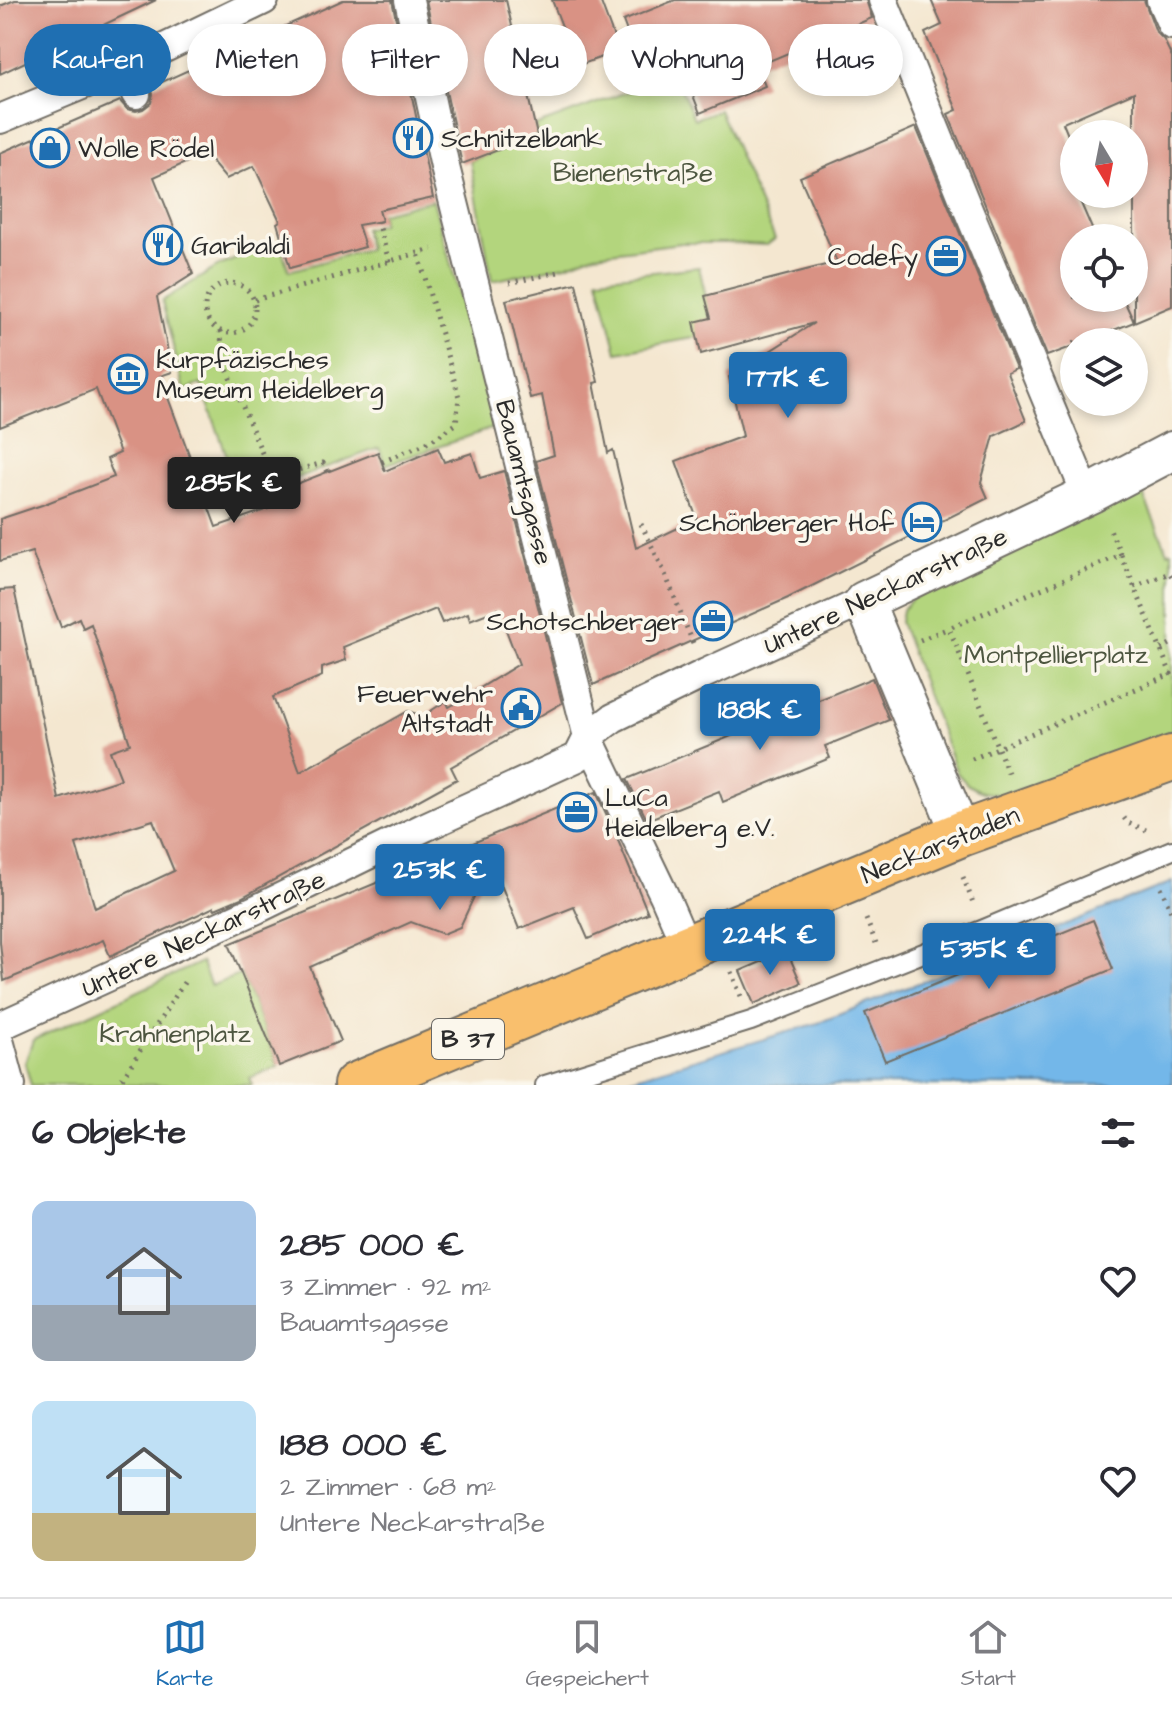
<!DOCTYPE html>
<html lang="de">
<head>
<meta charset="utf-8">
<style>
	body { margin:0; font-family:"Architects Daughter",sans-serif; background:#f2f2f3; color:#2b2b33; height:100vh; display:flex; flex-direction:column; font-size:30px; white-space:nowrap }
	* { box-sizing:border-box; margin:0 }
	p { font-size:26px; color:#7c7c81 }
	.icon { flex:none; width:44px; height:44px; fill:none; stroke:currentColor; stroke-width:2; stroke-linecap:round; stroke-linejoin:round }
	.map { position:relative; height:1085px; overflow:hidden }
	.drawer { display:flex; flex-direction:column; background:#fff; flex:1 }
	.drawer>* { flex:none }
	.guide { position:absolute; left:24px; top:24px; width:1124px; height:72px; display:flex; gap:16px }
	.needle { width:52px; rotate:170deg }
	.fabs { position:absolute; left:1060px; top:120px; display:grid; gap:16px }
	.fabs a { display:grid; place-items:center; width:88px; height:88px; border-radius:50%; background:#fff; box-shadow:0 4px 12px #0003; font-size:40px }
	.price { position:absolute; translate:-50% -68px; padding:0 18px; border-radius:8px; background:#1f6fb2; color:#fff; font-size:26px; line-height:52px; filter:drop-shadow(0 2px 4px #0008) }
	.price::after { content:''; position:absolute; left:50%; top:48px; width:24px; height:18px; margin-left:-12px; background:inherit; clip-path:polygon(0 0,100% 0,50% 100%) }
	.price.active { background:#222; color:#fff }
	ul { padding:0; list-style:none }
	li { display:flex; align-items:center; gap:24px; height:200px; padding:0 32px }
	li span { display:grid; place-items:center; flex:none; width:224px; height:160px; border-radius:16px; color:#555 }
	li>.icon { margin-inline-start:auto }
	span .icon { width:96px; height:96px; fill:#fffc; stroke-width:1 }
	li b { font-size:34px }
	h2 { display:flex; justify-content:space-between; align-items:center; height:96px; padding:0 32px; font-size:34px }
	.chip { padding:0 28px; border-radius:36px; background:#fff; box-shadow:0 4px 12px #0003; font-size:28px; line-height:72px }
	.chip.active { background:#1f6fb2; color:#fff }
	.menu { display:flex; justify-content:space-around; align-items:center; height:112px; border-top:2px solid #e1e1e2; background:#fff; font-size:22px; color:#7c7c81 }
	.menu a { display:grid; justify-items:center; gap:4px }
	.menu .active { color:#1f6fb2 }
	.map>svg:first-child { display:block }
	.green { fill:#b3d57d; stroke:#6f8054; stroke-width:2 }
	.water { fill:#73b7e9; stroke:#4f718a; stroke-width:2 }
	.building { fill:#d99284; fill-rule:evenodd }
	.lines { fill:none; stroke-linecap:round; stroke-linejoin:round }
	.service-casing { stroke:#716d65; stroke-width:22 }
	.pedestrian-casing { stroke:#716d65; stroke-width:32 }
	.minor-casing { stroke:#716d65; stroke-width:42 }
	.primary-casing { stroke:#716d65; stroke-width:48 }
	.path { stroke:#716d65; stroke-width:5; stroke-dasharray:2 6; stroke-linecap:butt }
	.service { stroke:#fff; stroke-width:18 }
	.pedestrian { stroke:#fff; stroke-width:28 }
	.minor { stroke:#fff; stroke-width:38 }
	.primary { stroke:#f9bf6d; stroke-width:44 }
	.labels { text-anchor:middle; stroke-width:7; stroke-linejoin:round; paint-order:stroke }
	.shield { fill:#fbf7ec; stroke:#696865; stroke-width:2 }
	.shield-label { font-size:24px; font-weight:bold; fill:#2b2b2b }
	.poi-label { font-size:26px; fill:#2b2b2b; stroke:#fbf7ec; text-anchor:start }
	.park-label { font-size:26px; fill:#4d5640; stroke:#fbf7ec }
	.street-label { font-size:26px; fill:#2b2b2b; stroke:#fbf7ec }
</style>
</head>
<body>
<div class="map">
<svg width="1172" height="1085" viewBox="0 0 1172 1085">
	<rect width="100%" height="100%" fill="#fbf7ec"/>
	<filter id="ink" filterUnits="userSpaceOnUse"><feTurbulence type="fractalNoise" baseFrequency=".0125" numOctaves="2"/><feDisplacementMap in="SourceGraphic" scale="16" xChannelSelector="R" yChannelSelector="G"/><feConvolveMatrix kernelMatrix="1 2 1 2 8 2 1 2 1" color-interpolation-filters="sRGB"/></filter>
	<filter id="wash" filterUnits="userSpaceOnUse"><feTurbulence type="fractalNoise" baseFrequency=".006" numOctaves="4" result="noise"/><feDisplacementMap in="SourceGraphic" scale="32" xChannelSelector="R" yChannelSelector="G"/><feGaussianBlur stdDeviation="1.8" result="paint"/><feColorMatrix in="noise" values="0 0 0 0 0 0 0 0 0 0 0 0 0 0 0 0 0 1.4 0 .05"/><feComposite in="paint" operator="in"/></filter>
	<g filter="url(#wash)">
		<rect width="100%" height="100%" fill="#f4e7d0"/>
		<g class="green">
			<polygon points="675,74 694,119 719,110 775,239 767,245 727,243 681,243 595,254 566,265 492,281 470,161 537,135 535,126"/>
			<polygon points="433,200 496,427 385,465 379,448 242,498 201,384 184,391 162,301 219,266 279,241 289,271 368,249 364,229 382,224 381,213"/>
			<polygon points="699,267 711,318 698,337 617,352 598,278"/>
			<polygon points="1140,488 1168,552 1172,551 1172,731 1026,788 1000,795 982,792 968,785 957,773 900,622 902,610 913,598"/>
			<polygon points="201,962 211,986 241,974 279,1066 249,1078 252,1085 31,1085 25,1063 33,1040"/>
		</g>
		<polygon class="water" points="1172,882 1172,1085 609,1085 818,1023"/>
		<g id="blocks">
			<g class="building">
				<polygon points="15,0 156,0 0,74 0,6"/>
				<path d="M343 0H392L433 198 379 210 382 221 358 225 365 247 290 268 277 223 280 221 254 166 226 179 205 154 154 177 193 274 157 297 172 372 160 376 216 527 285 503 281 490 378 452 385 471 438 448 444 462 472 453 480 478 504 471 562 703 451 767 457 779 241 898 215 909 214 907 110 956 103 940 4 981 0 942V590L14 589 59 799 121 779 110 751 130 744 91 624 83 628 79 618 61 627 32 552 0 561V519L42 505 114 477 107 459 120 453 96 389 0 427V153L120 101 127 109 136 111 143 109 151 103 153 94 151 87ZM436 609 442 623 468 613 470 620 498 609 519 664 449 707 446 701 423 716 408 711 300 772 273 697 322 676V668L346 660 343 647ZM153 820 174 871 95 908 76 844Z"/>
				<polygon points="426,0 506,0 537,135 462,164"/>
				<polygon points="552,0 600,0 619,51 577,66"/>
				<polygon points="675,0 866,0 872,18 757,66 765,86 700,113 679,60 643,74 623,21"/>
				<polygon points="931,0 1144,0 1156,32 1164,40 1172,57 1172,306 1134,322 1134,92 1063,123 1074,150 1074,194 1077,194 1096,238 1074,238 1074,298 1123,298 1134,322 1084,342 1074,342 1074,346 1047,356 948,114 957,110 925,33 942,25"/>
				<polygon points="916,127 1016,369 1007,373 1026,421 994,436 981,482 988,498 788,598 593,685 536,461 554,455 542,395 530,398 506,300 576,283 598,382 594,383 608,453 613,450 636,548 697,519 676,461 743,436 729,377 814,323 701,354 694,322 711,318 705,296 837,262 800,177"/>
				<polygon points="872,678 889,720 825,746 830,758 723,802 719,791 647,820 627,779"/>
				<polygon points="596,792 615,833 648,913 588,939 574,907 519,929 491,860 460,927 443,934 411,922 310,967 341,1041 279,1066 229,944"/>
				<polygon points="1093,920 1113,969 885,1061 865,1013"/>
				<polygon points="787,951 801,983 754,1004 740,971"/>
			</g>
		</g>
	</g>
	<g filter="url(#ink)">
		<use href="#blocks" fill-opacity="0" stroke="#716d65" stroke-width="2"/>
		<g class="lines">
			<defs>
				<polyline id="service" points="545,1085 751,1021 984,929 1172,850"/>
				<g id="pedestrian">
					<polyline points="409,0 445,167 588,737 664,895 687,948"/>
					<polyline points="883,0 966,205 1087,496"/>
					<polyline points="1161,0 1172,25"/>
					<polyline points="123,68 136,94"/>
					<polyline points="0,119 123,68 264,0"/>
					<polyline points="0,1026 257,909 425,827 578,757 588,737 613,718 706,673 864,601"/>
					<polyline points="0,1044 11,1085"/>
				</g>
				<polyline id="minor" points="961,834 864,601 1094,492 1172,451"/>
				<polyline id="primary" points="356,1085 961,834 1172,758"/>
			</defs>
			<use href="#service" class="service-casing"/>
			<use href="#pedestrian" class="pedestrian-casing"/>
			<use href="#minor" class="minor-casing"/>
			<use href="#primary" class="primary-casing"/>
			<g class="path">
				<polyline points="378,221 389,262"/>
				<circle cx="230" cy="308" r="25"/>
				<polyline points="509,283 563,271"/>
				<polyline points="255,300 432,249"/>
				<polyline points="220,331 225,364 272,477 323,463 328,472"/>
				<polyline points="382,462 431,441 456,424 459,397 418,253"/>
				<polyline points="641,524 663,569 693,643"/>
				<polyline points="1121,555 1171,674"/>
				<polyline points="1134,587 1170,573 1172,577"/>
				<polyline points="920,640 949,628"/>
				<polyline points="1161,649 1172,643"/>
				<polyline points="972,759 1171,674 1172,676"/>
				<polyline points="1008,773 949,628 1121,555 1109,527"/>
				<polyline points="1124,818 1128,823 1146,830"/>
				<polyline points="963,877 974,905"/>
				<polyline points="1161,887 1172,914"/>
				<polyline points="866,919 876,943"/>
				<polyline points="1011,949 1016,960"/>
				<polyline points="731,972 741,996"/>
				<polyline points="118,1085 187,978"/>
			</g>
			<use href="#service" class="service"/>
			<use href="#pedestrian" class="pedestrian"/>
			<use href="#minor" class="minor"/>
			<use href="#primary" class="primary"/>
		</g>
	</g>
	<defs>
		<symbol id="restaurant-ring" viewBox="-11 -11 22 22"><circle r="9.5" fill="#fbf7ec" stroke="#1f6fb2" stroke-width="1.5"/><path d="M-5-6h1v4h1v-4h1v4h1v-4h1v5L-1.5 .5V6h-2V.5L-5-1ZM5-6V6H3V1.5H1.5Q1.5-4 5-6Z" fill="#1f6fb2"/></symbol>
		<symbol id="shop-ring" viewBox="-11 -11 22 22"><circle r="9.5" fill="#fbf7ec" stroke="#1f6fb2" stroke-width="1.5"/><path d="M-5-2.5h2.3a2.7 3.5 0 0 1 5.4 0H5L5.5 6h-11ZM-1.5-2.5h3a1.5 2.3 0 0 0-3 0Z" fill="#1f6fb2"/></symbol>
		<symbol id="office-ring" viewBox="-11 -11 22 22"><circle r="9.5" fill="#fbf7ec" stroke="#1f6fb2" stroke-width="1.5"/><path d="M-6-3h4V-5.5h4V-3h4V5H-6ZM-1-4.5V-3h2v-1.5ZM-6 0V1H6V0Z" fill="#1f6fb2"/></symbol>
		<symbol id="museum-ring" viewBox="-11 -11 22 22"><circle r="9.5" fill="#fbf7ec" stroke="#1f6fb2" stroke-width="1.5"/><path d="M0-6L6-3V-2H-6V-3ZM-5-1h2V3h-2ZM-1-1h2V3h-2ZM3-1h2V3H3ZM-6 4H6V6H-6Z" fill="#1f6fb2"/></symbol>
		<symbol id="hotel-ring" viewBox="-11 -11 22 22"><circle r="9.5" fill="#fbf7ec" stroke="#1f6fb2" stroke-width="1.5"/><path d="M-6-4.5h1.5V1H6V5H4.5V3h-9V5H-6ZM-4 0a1.8 1.8 0 1 1 3.6 0ZM.5 0V-2.5h3Q6-2.5 6 0Z" fill="#1f6fb2"/></symbol>
		<symbol id="civic-ring" viewBox="-11 -11 22 22"><circle r="9.5" fill="#fbf7ec" stroke="#1f6fb2" stroke-width="1.5"/><path d="M-.6-6.5H3V-4.5H.6V-3L4-1V1h2V6H-6V1h2V-1L-.6-3ZM-1.2 2.5V6h2.4V2.5Z" fill="#1f6fb2"/></symbol>
	</defs>
	<g fill-rule="evenodd">
		<use href="#restaurant-ring" x="391" y="116" width="44" height="44"/>
		<use href="#shop-ring" x="28" y="126" width="44" height="44"/>
		<use href="#restaurant-ring" x="141" y="223" width="44" height="44"/>
		<use href="#office-ring" x="924" y="234" width="44" height="44"/>
		<use href="#museum-ring" x="106" y="352" width="44" height="44"/>
		<use href="#hotel-ring" x="900" y="500" width="44" height="44"/>
		<use href="#office-ring" x="691" y="599" width="44" height="44"/>
		<use href="#civic-ring" x="499" y="686" width="44" height="44"/>
		<use href="#office-ring" x="555" y="790" width="44" height="44"/>
	</g>
	<g class="labels">
		<rect class="shield" x="432" y="1019" width="72" height="40" rx="6"/>
		<g class="shield-label">
			<text x="468" y="1047">B 37</text>
		</g>
		<g class="poi-label">
			<text x="441" y="147">Schnitzelbank</text>
			<text x="78" y="157">Wolle Rödel</text>
			<text x="191" y="254">Garibaldi</text>
			<text x="918" y="265" text-anchor="end">Codefy</text>
			<text x="156" y="368">Kurpfäzisches<tspan x="156" dy="30">Museum Heidelberg</tspan></text>
			<text x="894" y="531" text-anchor="end">Schönberger Hof</text>
			<text x="685" y="630" text-anchor="end">Schotschberger</text>
			<text x="493" y="702" text-anchor="end">Feuerwehr<tspan x="493" dy="30">Altstadt</tspan></text>
			<text x="605" y="806">LuCa<tspan x="605" dy="30">Heidelberg e.V.</tspan></text>
		</g>
		<g class="park-label">
			<text x="633" y="181">Bienenstraße</text>
			<text x="1056" y="663">Montpellierplatz</text>
			<text x="175" y="1042">Krahnenplatz</text>
		</g>
		<g class="street-label">
			<text transform="translate(525 482) rotate(76)" y="9">Bauamtsgasse</text>
			<text transform="translate(885 590) rotate(-25)" y="9">Untere Neckarstraße</text>
			<text transform="translate(940 844) rotate(-22)" y="9">Neckarstaden</text>
			<text transform="translate(203 933) rotate(-25)" y="9">Untere Neckarstraße</text>
		</g>
	</g>
</svg>
<div class="fabs">
<a><svg class="needle" viewBox="-14 -14 28 28"><path d="M0-13l5 13h-10z" fill="#e53935"/><path d="M0 13l5-13h-10z" fill="#7c7c81"/></svg></a>
<a><svg class="icon" aria-label="locate" viewBox="0 0 24 24"><circle cx="12" cy="12" r="6"/><path d="M12 2v4M12 18v4M2 12h4M18 12h4"/></svg></a>
<a><svg class="icon" aria-label="layers" viewBox="0 0 24 24"><path d="M12 4l9 5-9 5-9-5zM3 14l9 5 9-5"/></svg></a>
</div>
<b class="price" style="left:788px;top:420px">177K €</b>
<b class="price active" style="left:234px;top:525px">285K €</b>
<b class="price" style="left:760px;top:752px">188K €</b>
<b class="price" style="left:440px;top:912px">253K €</b>
<b class="price" style="left:770px;top:977px">224K €</b>
<b class="price" style="left:989px;top:991px">535K €</b>
<div class="guide">
<a class="chip active">Kaufen</a>
<a class="chip">Mieten</a>
<a class="chip">Filter</a>
<a class="chip">Neu</a>
<a class="chip">Wohnung</a>
<a class="chip">Haus</a>
</div>
</div>
<section class="drawer">
<h2>6 Objekte<svg class="icon" aria-label="filters" viewBox="0 0 24 24"><path d="M4 7h16M4 17h16"/><circle cx="9" cy="7" r="2"/><circle cx="15" cy="17" r="2"/></svg></h2>
<ul>
<li><span style="background:linear-gradient(#a9c7e8 65%,#9aa5b1 0)"><svg class="icon" aria-label="home" viewBox="0 0 24 24"><path d="M3 11l9-7 9 7M6 9v11h12V9"/></svg></span><div><b>285 000 €</b><p>3 Zimmer · 92 m²</p><p>Bauamtsgasse</p></div><svg class="icon" aria-label="heart" viewBox="0 0 24 24"><path d="M12 20l-8-8c-3-5 5-10 8-4 3-6 11-1 8 4z"/></svg></li>
<li><span style="background:linear-gradient(#bfe0f5 70%,#c2b280 0)"><svg class="icon" aria-label="home" viewBox="0 0 24 24"><path d="M3 11l9-7 9 7M6 9v11h12V9"/></svg></span><div><b>188 000 €</b><p>2 Zimmer · 68 m²</p><p>Untere Neckarstraße</p></div><svg class="icon" aria-label="heart" viewBox="0 0 24 24"><path d="M12 20l-8-8c-3-5 5-10 8-4 3-6 11-1 8 4z"/></svg></li>
</ul>
</section>
<nav class="menu">
<a class="active"><svg class="icon" aria-label="map" viewBox="0 0 24 24"><path d="M3 6l6-2 6 2 6-2v14l-6 2-6-2-6 2zM9 4v14M15 6v14"/></svg>Karte</a>
<a><svg class="icon" aria-label="saved" viewBox="0 0 24 24"><path d="M7 4h10v16l-5-4-5 4z"/></svg>Gespeichert</a>
<a><svg class="icon" aria-label="home" viewBox="0 0 24 24"><path d="M3 11l9-7 9 7M6 9v11h12V9"/></svg>Start</a>
</nav>
</body>
</html>
